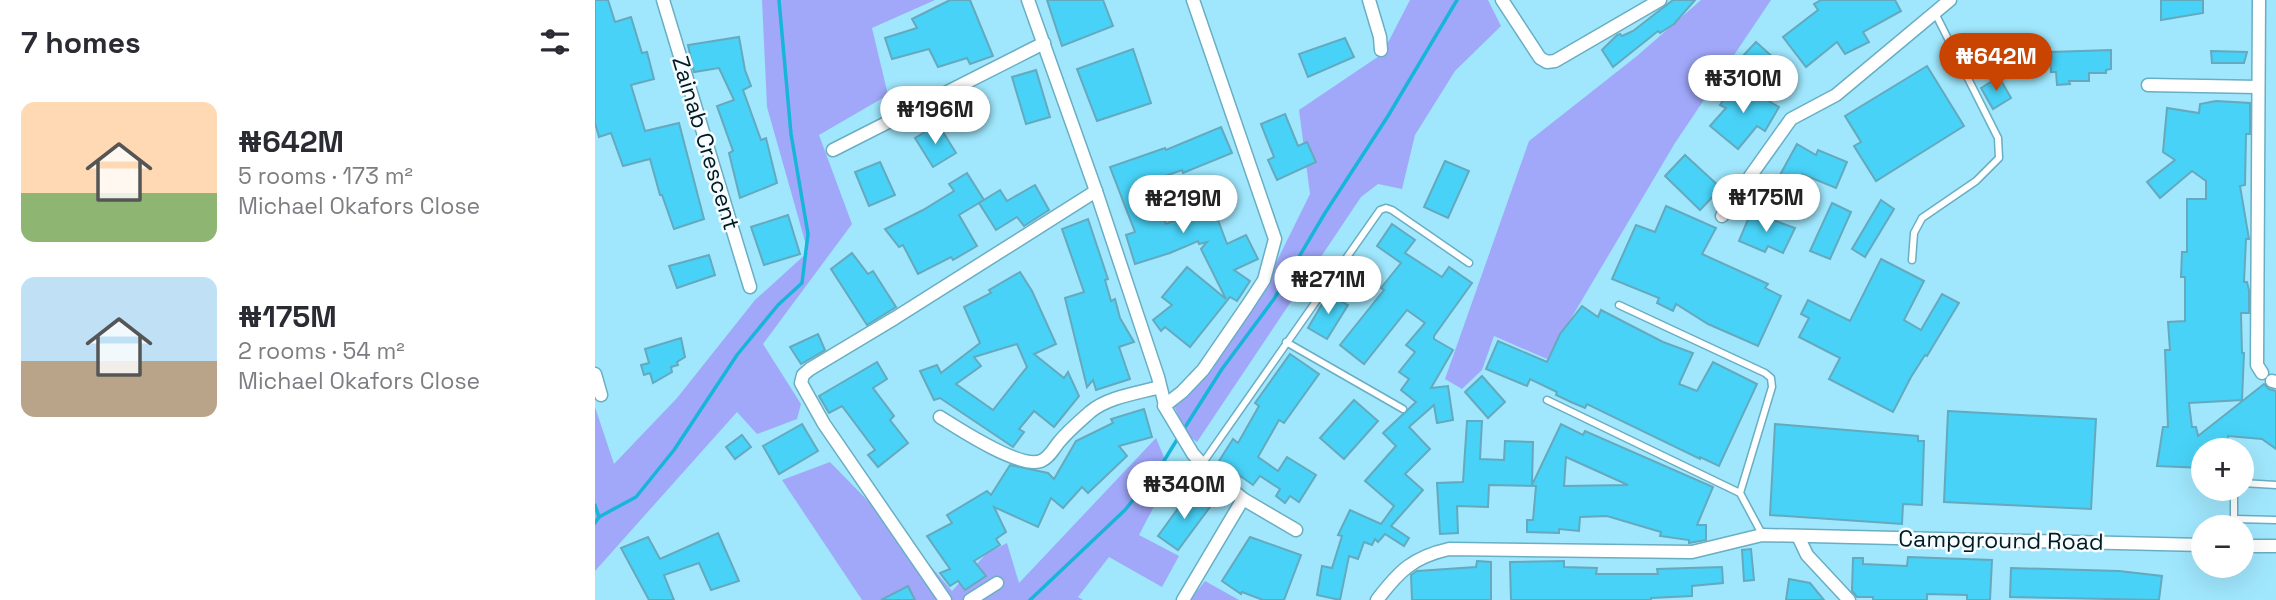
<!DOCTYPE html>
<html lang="en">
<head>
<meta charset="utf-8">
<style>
	body { margin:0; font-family:"Space Grotesk",sans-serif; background:#f7f7f7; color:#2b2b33; height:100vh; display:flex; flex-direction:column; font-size:26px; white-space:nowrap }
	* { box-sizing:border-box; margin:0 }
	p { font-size:23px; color:#7c7c81 }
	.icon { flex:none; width:38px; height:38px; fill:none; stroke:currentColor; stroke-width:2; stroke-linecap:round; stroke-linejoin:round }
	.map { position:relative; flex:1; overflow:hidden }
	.details { display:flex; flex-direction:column; background:#fff; width:595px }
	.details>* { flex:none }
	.tools { position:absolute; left:1596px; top:438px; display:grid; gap:14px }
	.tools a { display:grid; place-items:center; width:63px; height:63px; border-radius:50%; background:#fff; box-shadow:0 7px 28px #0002; font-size:35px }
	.price { position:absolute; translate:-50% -60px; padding:0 16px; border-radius:24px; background:#fff; color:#222; font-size:23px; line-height:46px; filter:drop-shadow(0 2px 4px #0008) }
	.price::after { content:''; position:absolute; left:50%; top:42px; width:21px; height:16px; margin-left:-10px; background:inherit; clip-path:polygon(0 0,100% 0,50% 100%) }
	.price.on { background:#c94301; color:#fff }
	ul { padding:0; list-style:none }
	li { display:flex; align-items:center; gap:21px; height:175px; padding:0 21px }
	li span { display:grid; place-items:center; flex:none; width:196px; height:140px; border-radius:14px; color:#555 }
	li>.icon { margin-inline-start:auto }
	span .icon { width:84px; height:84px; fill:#fffc; stroke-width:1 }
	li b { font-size:30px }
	h2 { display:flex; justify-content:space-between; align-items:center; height:84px; padding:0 21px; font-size:30px }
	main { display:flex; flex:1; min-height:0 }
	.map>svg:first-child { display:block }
	.green { fill:#a1a8fa }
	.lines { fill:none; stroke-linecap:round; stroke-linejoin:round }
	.stream { stroke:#16b5d9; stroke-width:3.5 }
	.building { fill:#48d2f7; stroke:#64a9be; stroke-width:2; fill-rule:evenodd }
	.lane-casing { stroke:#69aec3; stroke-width:9 }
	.street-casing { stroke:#69aec3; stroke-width:15 }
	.lane { stroke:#fff; stroke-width:6 }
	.street { stroke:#fff; stroke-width:12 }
	.labels { text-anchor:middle; stroke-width:5; stroke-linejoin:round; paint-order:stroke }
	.street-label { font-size:23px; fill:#001c23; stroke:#f6fcff }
</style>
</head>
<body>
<main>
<section class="details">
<h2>7 homes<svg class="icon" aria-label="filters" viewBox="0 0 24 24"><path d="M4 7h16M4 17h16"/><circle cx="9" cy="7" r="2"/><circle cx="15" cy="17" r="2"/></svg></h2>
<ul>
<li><span style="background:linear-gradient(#ffd9b3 65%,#8fb573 0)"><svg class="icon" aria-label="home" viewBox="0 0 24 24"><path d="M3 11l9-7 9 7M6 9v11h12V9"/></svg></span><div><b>₦642M</b><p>5 rooms · 173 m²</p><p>Michael Okafors Close</p></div></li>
<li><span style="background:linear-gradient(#bfe0f5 60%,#b9a48a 0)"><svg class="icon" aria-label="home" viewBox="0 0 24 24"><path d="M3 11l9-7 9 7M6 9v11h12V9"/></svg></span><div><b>₦175M</b><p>2 rooms · 54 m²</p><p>Michael Okafors Close</p></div></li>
</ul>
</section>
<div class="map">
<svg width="1681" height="600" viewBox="0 0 1681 600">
	<rect width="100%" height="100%" fill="#a0e7fd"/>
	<g class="green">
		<polygon points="167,0 340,0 277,28 293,95 224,135 257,224 168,344 206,404 202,419 162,434 142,412 0,571 0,407 19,464 82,398 160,300 213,252 172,107"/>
		<polygon points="815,0 893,0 906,26 860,71 820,135 807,189 783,184 766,197 602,442 591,434 579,406 617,370 670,285 715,194 704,110 787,54"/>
		<polygon points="1106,0 1176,0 1080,143 952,359 899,336 887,370 867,389 850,379 934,141 1042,56"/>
		<polygon points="561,438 576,474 544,535 584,556 567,587 514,557 483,597 488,600 267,600 187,480 235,462 327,556 357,591 391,554 412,543 424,583"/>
		<polygon points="610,581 644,600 595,600"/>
	</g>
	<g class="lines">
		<g class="stream">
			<polyline points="587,432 627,369 679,299 730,213 793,116 862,0"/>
			<polyline points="0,505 4,517"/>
			<polyline points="0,523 4,517 41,497 79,450 142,355 183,305 207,283 213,234 196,134 184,0"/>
			<polyline points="435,600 530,510 567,464 583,438"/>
		</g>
	</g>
	<g class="building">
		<polygon points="0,0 13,0 20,22 36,17 47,53 52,52 59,79 36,85 50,131 84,123 109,219 79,229 67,195 65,195 55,159 28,166 16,133 4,137 0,123"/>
		<polygon points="355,0 375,0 398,56 375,64 372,58 343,67 334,49 297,59 290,38 322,28 317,19"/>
		<polygon points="452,0 508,0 518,26 467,46"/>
		<polygon points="1078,0 1100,0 1079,24 1065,33 1063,31 1018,67 1007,50 1022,35 1025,34 1027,36 1038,31"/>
		<polygon points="1226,0 1300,0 1306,11 1268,32 1274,42 1250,54 1242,42 1211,67 1188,37 1223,10 1219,4"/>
		<polygon points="1566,0 1608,0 1608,13 1566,20"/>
		<polygon points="144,37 150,70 156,86 148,90 166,140 171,138 182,183 145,198 134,153 138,151 122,106 139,100 124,68 99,72 93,45"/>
		<polygon points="750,38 759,57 713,77 704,54"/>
		<polygon points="1161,42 1190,68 1175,85 1145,59"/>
		<polygon points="538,49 556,103 502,121 482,69"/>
		<polygon points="1516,50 1516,69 1511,70 1511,73 1494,73 1494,81 1474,81 1475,84 1462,85 1461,72 1456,72 1455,52"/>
		<polygon points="1616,51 1652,52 1649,63 1617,63"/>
		<polygon points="1332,66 1369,126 1281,181 1259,146 1266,142 1250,116"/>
		<polygon points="441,70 455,117 431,124 417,77"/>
		<polygon points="1404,77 1416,98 1398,109 1386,88"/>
		<polygon points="1139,81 1184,107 1170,131 1162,126 1143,149 1115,126 1131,108 1125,105"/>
		<polygon points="1621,101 1655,103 1655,134 1651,134 1650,185 1645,186 1654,239 1651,239 1649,282 1652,282 1654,290 1654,313 1646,313 1647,353 1649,353 1647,400 1594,403 1597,427 1601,427 1603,436 1669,384 1674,389 1681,391 1681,449 1667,439 1633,436 1632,450 1608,450 1608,468 1562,466 1568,427 1573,427 1570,350 1575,350 1573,322 1590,321 1590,277 1586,277 1587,252 1592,252 1592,199 1611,199 1611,181 1597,171 1565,198 1552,182 1580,160 1568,152 1572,108 1604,113 1605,104"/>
		<polygon points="690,114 703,146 712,142 721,162 682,180 673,160 679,157 666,124"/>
		<polygon points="343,124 361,153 338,167 320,138"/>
		<polygon points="626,127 637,153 588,173 587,170 556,181 571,224 617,204 632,244 651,235 663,259 639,270 655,281 642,301 635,297 595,347 570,327 566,331 558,320 577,305 567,297 592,267 631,299 606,249 612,242 604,244 603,241 575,253 540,264 531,235 540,232 515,167 570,148 571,150"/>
		<polygon points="1202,144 1221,155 1223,150 1252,162 1241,188 1207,174 1195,195 1179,186"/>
		<polygon points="1090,155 1126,188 1105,210 1070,176"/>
		<polygon points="850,161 874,171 853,218 829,207"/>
		<polygon points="285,162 300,195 274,206 260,172"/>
		<polygon points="372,173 389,200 364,215 382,246 358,260 356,257 323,274 308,245 304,247 290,229 328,210 359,191 354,184"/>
		<polygon points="440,185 454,210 429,226 422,217 401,230 384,203 405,190 412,201"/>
		<polygon points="1286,200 1299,209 1270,257 1257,249"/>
		<polygon points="1237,203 1256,212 1235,259 1215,251"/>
		<polygon points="1071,206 1121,228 1107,254 1173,284 1170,288 1186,296 1163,346 1113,324 1081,304 1078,311 1062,303 1064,298 1017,279 1041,225 1060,232"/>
		<polygon points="1156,212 1200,228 1188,253 1173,246 1170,252 1144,241"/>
		<polygon points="193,215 205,254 169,265 156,227"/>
		<polygon points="493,219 513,279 510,280 516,301 520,299 525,318 539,342 524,347 535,379 501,390 498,380 492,387 470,298 489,292 467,229"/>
		<polygon points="797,224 820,240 810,253 847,277 854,267 877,283 839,336 839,339 858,350 836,388 853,386 858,420 842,423 839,405 814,427 835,449 810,474 828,490 796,526 814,538 809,546 790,534 783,542 780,539 777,545 769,542 763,559 754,556 745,600 722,595 727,566 737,568 747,536 743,535 755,510 786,524 799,506 770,481 801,446 788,433 821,402 806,390 814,379 804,372 820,352 811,345 830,323 812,310 769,364 745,345 789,290 786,288 806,263 782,246"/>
		<polygon points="257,253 273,274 278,271 301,307 272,325 236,269"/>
		<polygon points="114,255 120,275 82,288 74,266"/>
		<polygon points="1286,259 1329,281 1309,320 1326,330 1347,294 1364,303 1332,356 1330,355 1316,377 1298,412 1234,379 1245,358 1204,337 1214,318 1206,314 1213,300 1255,321"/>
		<path d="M425 272 437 291 461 344 439 354 469 378 473 372 484 396 459 427 439 411 424 429 429 432 418 447 345 398 339 400 325 371 342 365 346 373 385 343 369 307 396 293 394 290ZM422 344 432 367 398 410 361 384 386 366 379 357Z"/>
		<polygon points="733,294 753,305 732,339 713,328"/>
		<polygon points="987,306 1003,317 1006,310 1068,342 1098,353 1084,384 1102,391 1118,362 1162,384 1124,466 1105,457 1105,459 992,404 990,408 976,402 961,395 962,392 935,379 932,386 891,369 903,341 952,362 965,334"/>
		<polygon points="223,334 230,350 206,364 195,347"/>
		<polygon points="86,338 90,357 82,362 83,365 76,367 77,372 58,383 55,373 49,375 46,365 54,363 50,349"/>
		<polygon points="695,354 724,374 689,423 684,420 663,457 683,471 692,457 721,475 704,502 695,496 690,503 681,496 685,489 665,476 658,485 624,461 638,439 643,443 664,406 660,403"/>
		<polygon points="282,362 292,379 278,388 299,416 295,420 313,443 283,467 273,455 280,450 247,406 234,413 224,396"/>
		<polygon points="887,376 910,402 893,418 870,392"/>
		<polygon points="759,400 783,421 749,459 725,438"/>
		<polygon points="549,409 557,437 524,446 532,456 493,493 487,487 468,508 456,498 443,527 399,507 411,532 401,539 405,545 379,561 391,576 370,590 363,581 355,586 345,573 355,569 332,536 357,523 352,515 392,491 396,495 415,465 453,473 459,479 481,441 518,423 516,419"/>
		<polygon points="1353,411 1501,419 1496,509 1349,502"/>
		<path d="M872 421H887L885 459 909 460 910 441 938 442 937 485 966 424 988 435 990 431 1118 487 1102 525H1111V540L1094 543V540L1065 536 1066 532 1012 516 985 517 984 531 964 529V533L932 532V520H938L941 486 894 485 893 507 862 506 863 533 845 534 842 483 868 482ZM971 457 1033 485 969 486Z"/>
		<polygon points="207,424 223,451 184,474 168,446"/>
		<polygon points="1180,424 1323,436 1323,441 1329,441 1327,505 1308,504 1307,524 1175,515"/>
		<polygon points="147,435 156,447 140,459 131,447"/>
		<polygon points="595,492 615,507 583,550 563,536"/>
		<polygon points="123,533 144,581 116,590 104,563 69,575 79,600 54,600 26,548 53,537 65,559"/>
		<polygon points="655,537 706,555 689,600 668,600 647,592 646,594 627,581"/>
		<polygon points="1156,549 1159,580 1149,581 1147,550"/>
		<polygon points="1313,557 1397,560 1395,600 1372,600 1372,595 1332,594 1332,600 1278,600 1278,597 1262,597 1257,591 1258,558 1268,558 1268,564 1312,566"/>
		<polygon points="882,561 896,562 896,600 817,600 816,575 822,571 881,567"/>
		<polygon points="969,561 969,567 1002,568 1001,574 1063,574 1062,569 1127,567 1128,583 1097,586 1097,596 1056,598 1056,600 916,600 915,562"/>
		<polygon points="1416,568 1524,571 1567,576 1564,600 1415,597"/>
		<polygon points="1194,579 1215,583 1229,600 1191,600"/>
		<polygon points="313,586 320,600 286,600"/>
	</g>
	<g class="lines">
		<defs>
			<g id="lane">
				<polyline points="1317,260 1319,233 1327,218 1381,181 1404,158 1403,138 1340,13"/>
				<polyline points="1024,305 1170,373 1176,378 1177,387 1145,493"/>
				<polyline points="691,342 808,409"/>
				<polyline points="952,400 1145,493 1167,534"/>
				<polyline points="607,464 785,210 791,208 797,210 874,263"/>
				<polyline points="1647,483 1681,485"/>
				<polyline points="1639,519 1681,520"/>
				<polyline points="1639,527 1639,488"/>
			</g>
			<g id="street">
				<polyline points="68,0 155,287"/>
				<polyline points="433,0 501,191 563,377 571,409 598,454 607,464 648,499 701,530"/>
				<polyline points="774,0 785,37 786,50"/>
				<polyline points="907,0 945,58 952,62 960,61 1065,0"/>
				<polyline points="1664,0 1662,365 1667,373"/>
				<polyline points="1553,85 1663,87"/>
				<polyline points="238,150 449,43"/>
				<polyline points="1127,216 1196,119 1241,95 1355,0"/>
				<polyline points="0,374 6,395"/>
				<polyline points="1677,381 1681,382"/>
				<polyline points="569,406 587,392 608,370 652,306 669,280 680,239 598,0"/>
				<path d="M345 417C364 429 425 469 446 461 454 458 459 448 464 442 473 431 485 421 495 412 513 397 543 393 565 387"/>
				<polyline points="1203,536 1212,555 1254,600"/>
				<polyline points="1647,546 1681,546"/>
				<polyline points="350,600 229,424 206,383 208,375 215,369 300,318 501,191"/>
				<polyline points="375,600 402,583"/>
				<polyline points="588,600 648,499"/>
				<path d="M782 600C804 571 818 557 854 549L1097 552 1167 535 1608 545"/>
			</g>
		</defs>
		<use href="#lane" class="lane-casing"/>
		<use href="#street" class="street-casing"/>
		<use href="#lane" class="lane"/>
		<use href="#street" class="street"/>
	</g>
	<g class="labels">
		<g class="street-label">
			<text transform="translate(111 143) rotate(73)" y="8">Zainab Crescent</text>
			<text transform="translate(1406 540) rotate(1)" y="8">Campground Road</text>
		</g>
	</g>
</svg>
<div class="tools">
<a>+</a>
<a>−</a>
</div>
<b class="price on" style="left:1401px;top:93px">₦642M</b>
<b class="price" style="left:1148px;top:115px">₦310M</b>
<b class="price" style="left:340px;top:146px">₦196M</b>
<b class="price" style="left:1171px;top:234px">₦175M</b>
<b class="price" style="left:588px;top:235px">₦219M</b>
<b class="price" style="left:733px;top:316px">₦271M</b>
<b class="price" style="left:589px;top:521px">₦340M</b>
</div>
</main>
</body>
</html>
